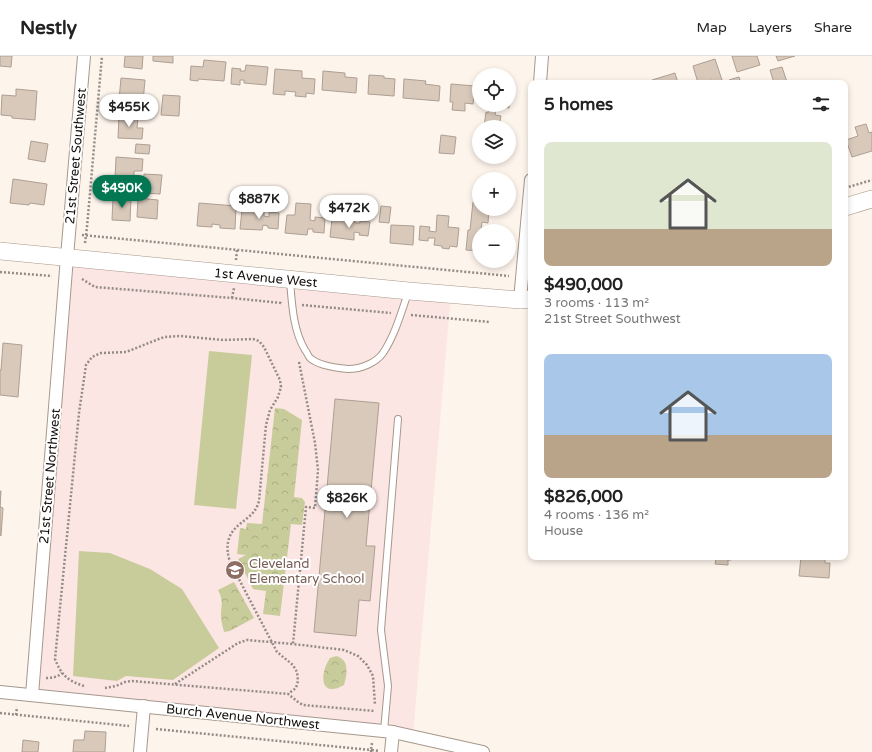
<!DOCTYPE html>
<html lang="en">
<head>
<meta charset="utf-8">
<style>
	body { margin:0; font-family:"Varela Round",sans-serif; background:#f6f6f6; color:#222; height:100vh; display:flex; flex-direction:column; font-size:15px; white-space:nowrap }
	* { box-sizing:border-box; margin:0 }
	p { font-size:13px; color:#767676 }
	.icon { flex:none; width:22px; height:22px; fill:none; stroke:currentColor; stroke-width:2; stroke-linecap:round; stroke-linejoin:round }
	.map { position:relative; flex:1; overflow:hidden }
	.drawer { position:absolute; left:528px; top:24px; width:320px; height:480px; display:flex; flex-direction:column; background:#fff; border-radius:8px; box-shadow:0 2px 6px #0003 }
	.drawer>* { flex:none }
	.buttons { position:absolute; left:472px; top:12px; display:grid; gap:8px }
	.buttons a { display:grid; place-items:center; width:44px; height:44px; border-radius:50%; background:#fff; box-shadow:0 2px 6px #0003; font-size:20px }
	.price { position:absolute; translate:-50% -34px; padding:0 9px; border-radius:14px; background:#fff; color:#222; font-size:13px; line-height:26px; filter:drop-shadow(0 1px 2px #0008) }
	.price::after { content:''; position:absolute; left:50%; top:24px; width:12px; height:9px; margin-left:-6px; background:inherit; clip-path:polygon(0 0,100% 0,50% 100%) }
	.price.current { background:#037752; color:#fff }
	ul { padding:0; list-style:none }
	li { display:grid; align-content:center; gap:8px; height:212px; padding:0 16px }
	li span { display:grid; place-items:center; height:124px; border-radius:8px; color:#555 }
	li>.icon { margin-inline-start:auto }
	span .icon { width:72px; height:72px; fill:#fffc; stroke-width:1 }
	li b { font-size:17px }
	h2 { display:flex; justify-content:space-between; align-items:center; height:48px; padding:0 16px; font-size:17px }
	header { display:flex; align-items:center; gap:24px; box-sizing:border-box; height:56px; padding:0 20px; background:#fff; border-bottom:1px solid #e0e0e0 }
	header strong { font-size:19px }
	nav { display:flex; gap:22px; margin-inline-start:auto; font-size:14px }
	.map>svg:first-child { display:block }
	.education { fill:#fce6e4 }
	.park { fill:url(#park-crowns) }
	.pitch { fill:#c8cc9a }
	.building { fill:#d8c9bb; stroke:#ae9f92 }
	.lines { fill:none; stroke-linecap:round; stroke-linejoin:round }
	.lane-casing { stroke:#a6988b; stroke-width:8 }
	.street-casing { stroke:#a6988b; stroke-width:14 }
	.secondary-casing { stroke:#a6988b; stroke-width:18 }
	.path { stroke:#938c86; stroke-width:2.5; stroke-dasharray:2 2; stroke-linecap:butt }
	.lane { stroke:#fff; stroke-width:6 }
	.street { stroke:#fff; stroke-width:12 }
	.secondary { stroke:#fff; stroke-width:17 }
	.labels { text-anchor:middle; stroke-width:4; stroke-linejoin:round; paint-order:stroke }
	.street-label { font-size:13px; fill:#140f0b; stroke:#fff }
	.education-label { font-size:13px; fill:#785e54; stroke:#fff; text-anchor:start }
</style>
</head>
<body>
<header>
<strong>Nestly</strong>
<nav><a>Map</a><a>Layers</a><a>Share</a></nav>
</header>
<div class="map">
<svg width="872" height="696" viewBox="0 0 872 696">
	<defs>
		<pattern id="park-crowns" width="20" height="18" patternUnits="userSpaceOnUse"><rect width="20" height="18" fill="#c8cc9a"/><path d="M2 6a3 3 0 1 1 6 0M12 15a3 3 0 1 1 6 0" fill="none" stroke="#abae83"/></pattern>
	</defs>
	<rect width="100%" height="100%" fill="#fdf4ec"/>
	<polygon class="education" points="67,201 451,238 413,680 32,639"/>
	<g class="park">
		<polygon points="275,352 284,353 302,364 294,441 302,442 305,446 302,469 291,468 280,560 263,558 266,535 253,533 238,503 246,499 237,498 240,472 246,473 247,467 262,468"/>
		<path d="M234 526 254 562 230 575 224 576C223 571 221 566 221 560 221 548 224 546 218 534Z"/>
		<path d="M336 600C350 603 347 619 344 629 320 643 319 618 330 602Z"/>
	</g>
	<g class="pitch">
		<polygon points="209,295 252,299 236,453 194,449"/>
		<polygon points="79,495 110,497 150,513 182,533 219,592 173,624 126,620 117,625 73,620"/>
	</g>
	<g class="building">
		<polygon points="0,0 12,0 11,11 0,10"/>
		<polygon points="125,0 143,0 142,13 124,11"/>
		<polygon points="153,0 173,0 173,7 153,5"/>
		<polygon points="732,0 757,0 760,9 737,16"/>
		<polygon points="776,0 795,0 778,5"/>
		<polygon points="715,3 723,27 713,27 712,24 702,27 698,27 693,10"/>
		<polygon points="204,4 226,6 224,25 198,23 198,25 190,24 191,10 203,11"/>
		<polygon points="246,9 268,11 266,29 244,27 244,24 240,24 240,29 231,28 232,12 241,13 240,15 245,15"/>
		<polygon points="782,11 787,26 774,27 770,14"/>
		<polygon points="275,13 302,15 302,22 315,23 314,38 306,37 306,41 295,40 296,36 285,35 285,39 273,38"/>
		<polygon points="323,15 345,17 345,21 357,22 356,37 322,34"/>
		<polygon points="675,17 678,27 653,27 652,24"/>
		<polygon points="369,19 384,20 384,22 395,23 394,40 368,38"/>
		<polygon points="739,21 741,27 730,27 729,24"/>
		<polygon points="121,22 145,24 143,46 119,44"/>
		<polygon points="404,23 426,25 425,28 440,30 439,45 403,42"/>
		<polygon points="451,28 475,30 473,48 465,47 465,55 452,54 453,46 450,46"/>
		<polygon points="16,33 37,35 35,64 12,62 12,60 1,59 2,39 16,40"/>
		<polygon points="509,34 511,34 509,52 496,50 495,59 501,60 499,71 484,71 486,56 488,57 489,50 487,50 487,49 509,49"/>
		<polygon points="163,39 180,40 179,60 161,59"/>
		<polygon points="119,60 138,61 137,72 143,72 142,83 118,82"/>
		<polygon points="866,68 869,77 872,76 872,95 852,101 846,84 858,80 855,71"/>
		<polygon points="441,79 456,81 454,98 439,97"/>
		<polygon points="31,85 48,88 45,106 28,103"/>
		<polygon points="136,88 150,89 149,98 135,97"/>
		<polygon points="116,101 143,103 142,115 134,115 134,125 115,123"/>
		<polygon points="144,118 162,119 160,138 142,137"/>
		<polygon points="13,123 47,128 44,149 30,147 29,149 10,147"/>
		<polygon points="113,141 131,142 130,165 112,164"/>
		<polygon points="138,142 158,144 157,163 137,161"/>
		<polygon points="473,146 479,146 479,153 489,153 488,167 482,166 481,175 487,175 479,175 479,195 466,194 468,174 470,174"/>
		<polygon points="199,147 236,150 235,173 220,172 220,169 212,168 212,171 197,170"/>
		<polygon points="296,147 311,148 310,164 315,165 315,161 325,162 324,177 313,176 313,173 308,173 307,179 285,177 287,159 295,159"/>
		<polygon points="381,150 391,151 389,167 379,166"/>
		<polygon points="242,154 264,156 264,160 269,161 269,156 279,157 278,173 268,172 268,170 263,169 262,174 240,173"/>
		<polygon points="437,159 449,160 448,171 459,172 457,191 450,190 449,193 442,192 442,190 434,189 435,182 428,182 428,185 419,184 420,170 430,171 429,175 436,176"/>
		<polygon points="332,163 355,165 355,167 360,167 360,165 370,166 368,180 359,179 360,177 354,176 354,184 330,181"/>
		<polygon points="391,169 414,170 413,189 390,187"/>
		<polygon points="3,287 22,289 18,341 0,339 0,314 1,314"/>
		<polygon points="335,343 379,347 366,490 375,490 370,545 359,544 356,580 314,576"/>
		<polygon points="0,435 1,435 0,451 3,452 1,480 0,479"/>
		<polygon points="700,501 732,501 731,504 728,504 728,509 715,508 716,503"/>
		<polygon points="801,501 825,501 825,507 830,507 829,522 799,520"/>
		<polygon points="85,675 106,676 105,696 73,696 74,684 84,684"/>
		<polygon points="23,684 39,686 38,696 22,696"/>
	</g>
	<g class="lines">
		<defs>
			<g id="lane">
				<path d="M290 225C292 248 293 274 305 294 307 296 308 300 310 302 319 310 337 312 348 313 361 313 376 307 383 297 395 279 401 257 408 237"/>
				<polyline points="384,675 388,630 381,574 398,363"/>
			</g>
			<g id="street">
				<polyline points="540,27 542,0"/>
				<polyline points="520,244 531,124"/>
				<polyline points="0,636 393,676 483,696"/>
				<polyline points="32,639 67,201 84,0"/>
				<polyline points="140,696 144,650"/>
				<polyline points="391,696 393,676"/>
			</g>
			<g id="secondary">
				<polyline points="845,151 872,143"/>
				<path id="s1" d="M0 195 409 235 520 244 531 243"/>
			</g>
		</defs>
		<use href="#lane" class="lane-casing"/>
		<use href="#street" class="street-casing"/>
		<use href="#secondary" class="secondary-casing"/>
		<g class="path">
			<polyline points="845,132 872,124"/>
			<polyline points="82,179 509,220"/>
			<polyline points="85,187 87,171 102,0"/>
			<polyline points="236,204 237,194"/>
			<polyline points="0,216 52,220"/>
			<polyline points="82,223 95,231 232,242 281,247 282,248"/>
			<polyline points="232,242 234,232"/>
			<polyline points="302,249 391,257"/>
			<polyline points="411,259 490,266"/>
			<polyline points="299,306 315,387 318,414 315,452 306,451 293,588 344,594 358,600 367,609 373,620 375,649"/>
			<path d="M46 622C52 622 58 621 62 617"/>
			<polyline points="175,628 238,587 247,584 293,588"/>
			<path d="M84 630C68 625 61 619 55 603L79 357 86 309 92 301 101 297 126 296 164 281 180 280 223 284 253 283 259 285 264 291 280 324 281 331 278 341 270 354 266 369 259 445C258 448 257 452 255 454 252 459 246 463 241 467 227 478 225 490 230 506L277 596 293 609 297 616 298 625 296 632 288 638"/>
			<polyline points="105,632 116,630 125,626 132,625 288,638 298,646 303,649 375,655"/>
			<polyline points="0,657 129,670"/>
			<polyline points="16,659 17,651"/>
			<polyline points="156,673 371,694 371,696"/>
			<polyline points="372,687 371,694 379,695"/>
		</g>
		<use href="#lane" class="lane"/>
		<use href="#street" class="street"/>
		<use href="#secondary" class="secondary"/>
	</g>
	<defs>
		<symbol id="school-disc" viewBox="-11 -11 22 22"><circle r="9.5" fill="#8d6e63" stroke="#fff"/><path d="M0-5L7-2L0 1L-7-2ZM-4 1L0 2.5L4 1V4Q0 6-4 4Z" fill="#fff"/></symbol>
	</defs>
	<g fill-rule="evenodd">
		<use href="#school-disc" x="224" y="503" width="22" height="22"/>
	</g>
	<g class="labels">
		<g class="street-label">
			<text transform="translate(75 100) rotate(-85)" y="5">21st Street Southwest</text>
			<text dy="5" stroke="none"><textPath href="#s1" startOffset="267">1st Avenue West</textPath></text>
			<text transform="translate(49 420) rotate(-85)" y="5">21st Street Northwest</text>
			<text transform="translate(243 660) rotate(6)" y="5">Burch Avenue Northwest</text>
		</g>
		<g class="education-label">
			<text x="249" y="512">Cleveland<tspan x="249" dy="15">Elementary School</tspan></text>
		</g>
	</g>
</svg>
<div class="buttons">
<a><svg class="icon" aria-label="locate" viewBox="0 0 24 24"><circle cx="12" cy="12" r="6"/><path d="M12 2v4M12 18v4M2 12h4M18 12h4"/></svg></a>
<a><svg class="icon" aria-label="layers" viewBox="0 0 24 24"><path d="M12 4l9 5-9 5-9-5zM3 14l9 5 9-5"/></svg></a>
<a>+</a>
<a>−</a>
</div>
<b class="price" style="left:129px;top:72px">$455K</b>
<b class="price current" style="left:122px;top:153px">$490K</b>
<b class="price" style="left:259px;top:164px">$887K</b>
<b class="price" style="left:349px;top:173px">$472K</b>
<b class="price" style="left:347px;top:463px">$826K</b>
<section class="drawer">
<h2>5 homes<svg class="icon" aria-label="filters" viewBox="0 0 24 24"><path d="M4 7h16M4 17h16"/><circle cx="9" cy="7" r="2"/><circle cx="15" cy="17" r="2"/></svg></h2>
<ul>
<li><span style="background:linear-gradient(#dfe7d0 70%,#b9a48a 0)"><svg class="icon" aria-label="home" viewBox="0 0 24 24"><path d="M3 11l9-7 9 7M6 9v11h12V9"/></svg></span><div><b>$490,000</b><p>3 rooms · 113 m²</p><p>21st Street Southwest</p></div></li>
<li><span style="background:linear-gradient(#a9c7e8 65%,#b9a48a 0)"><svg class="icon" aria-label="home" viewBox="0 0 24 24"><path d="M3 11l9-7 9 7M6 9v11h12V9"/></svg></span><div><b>$826,000</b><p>4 rooms · 136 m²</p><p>House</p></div></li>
</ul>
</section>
</div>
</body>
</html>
